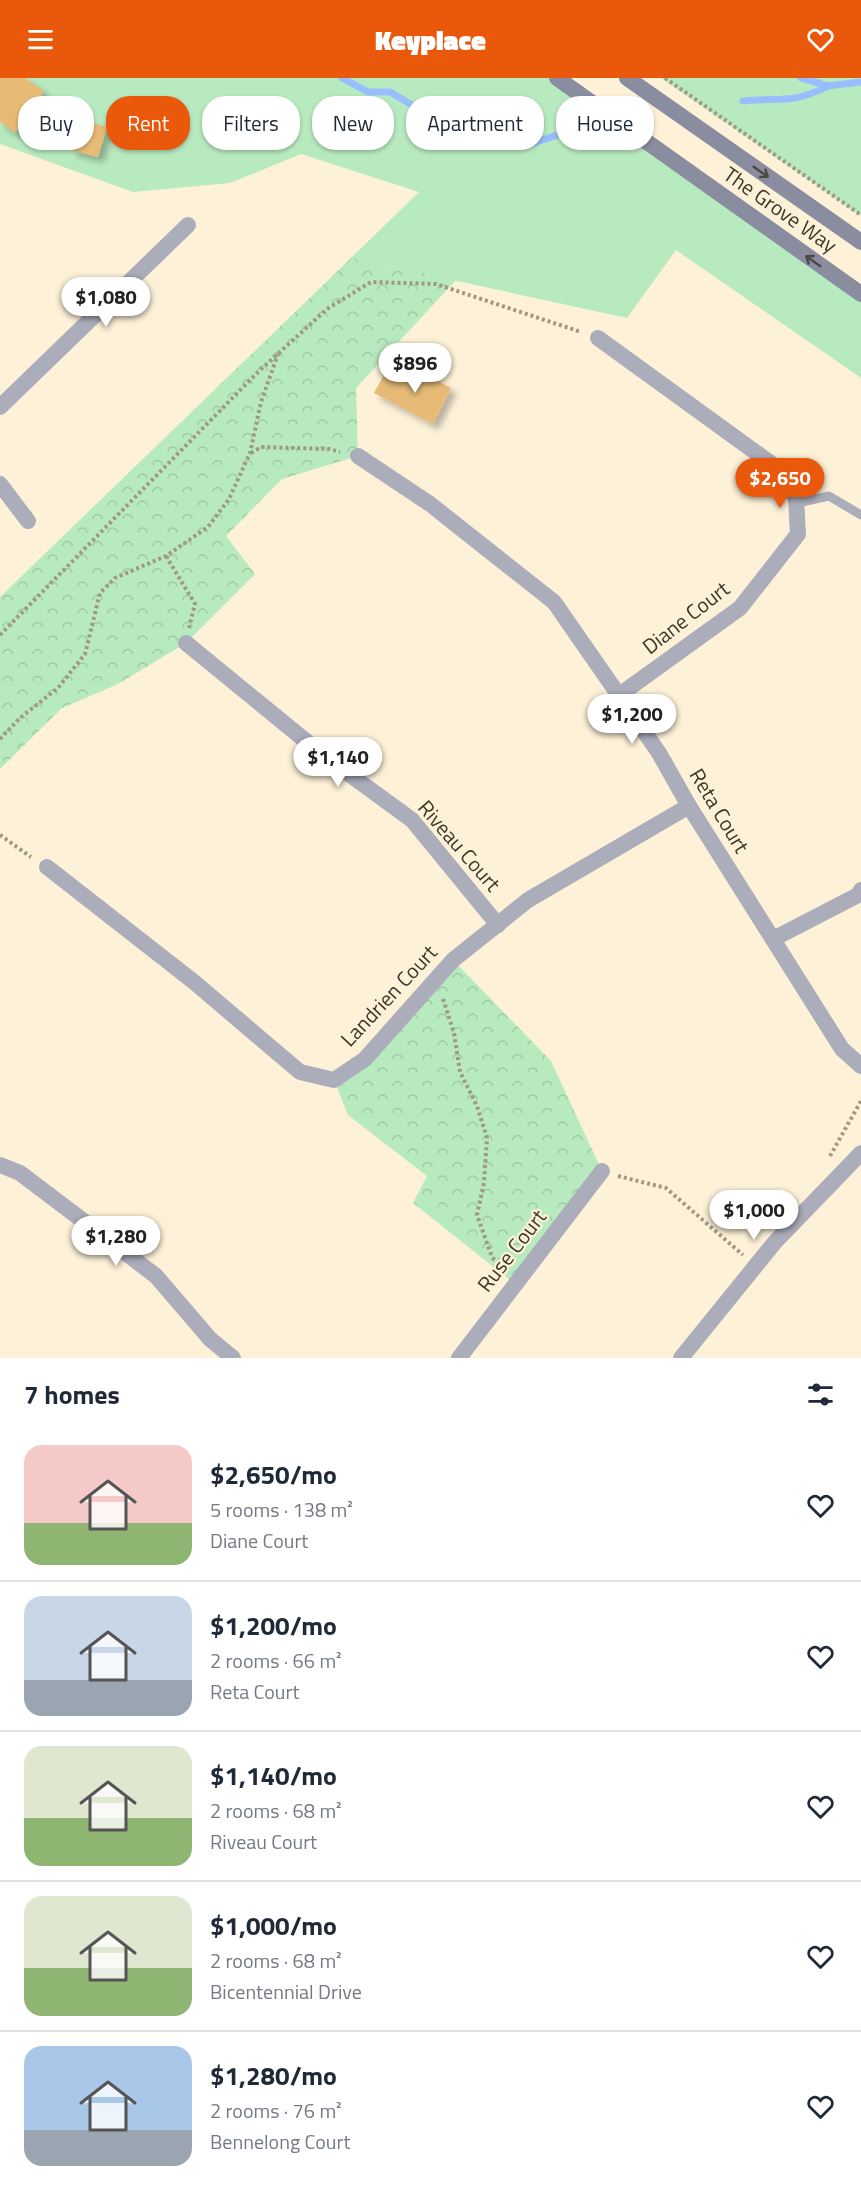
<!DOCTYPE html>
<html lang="en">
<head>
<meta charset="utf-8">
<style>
	body { margin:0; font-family:"Titillium Web",sans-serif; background:#f2f2f3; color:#1f2937; height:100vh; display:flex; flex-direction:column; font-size:22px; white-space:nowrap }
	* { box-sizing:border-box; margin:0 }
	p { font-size:20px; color:#747a83 }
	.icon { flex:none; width:33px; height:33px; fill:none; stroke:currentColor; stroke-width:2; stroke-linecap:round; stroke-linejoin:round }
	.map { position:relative; height:1280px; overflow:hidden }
	.details { display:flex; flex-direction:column; background:#fff; flex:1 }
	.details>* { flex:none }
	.hud { position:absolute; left:18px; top:18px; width:825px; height:54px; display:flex; gap:12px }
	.price { position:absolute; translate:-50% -51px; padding:0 14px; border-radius:21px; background:#fff; color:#222; font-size:20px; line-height:39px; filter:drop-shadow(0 2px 3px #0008) }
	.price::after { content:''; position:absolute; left:50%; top:36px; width:18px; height:14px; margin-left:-9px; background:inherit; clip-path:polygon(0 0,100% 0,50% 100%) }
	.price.current { background:#ea580c; color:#fff }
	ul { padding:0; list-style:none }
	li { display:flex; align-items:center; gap:18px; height:150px; padding:0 24px }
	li+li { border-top:2px solid #e0e1e3 }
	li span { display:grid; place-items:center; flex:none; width:168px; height:120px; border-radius:18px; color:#555 }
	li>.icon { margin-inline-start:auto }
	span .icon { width:72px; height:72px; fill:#fffc; stroke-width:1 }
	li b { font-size:26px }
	h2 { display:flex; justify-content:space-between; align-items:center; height:72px; padding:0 24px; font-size:26px }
	.tag { padding:0 21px; border-radius:24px; background:#fff; box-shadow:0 2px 4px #0004; font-size:21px; line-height:54px }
	.tag.current { background:#ea580c; color:#fff }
	header { display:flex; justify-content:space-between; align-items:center; height:78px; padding:0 24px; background:#ea580c; color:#fff; font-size:27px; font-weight:800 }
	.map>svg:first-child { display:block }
	.green { fill:#b8eabf }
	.park { fill:url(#park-crowns) }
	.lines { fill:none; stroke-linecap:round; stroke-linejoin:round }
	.stream { stroke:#97bfff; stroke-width:7 }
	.building { fill:#e7bb76; filter:url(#shadow) }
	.path { stroke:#a09884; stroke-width:4; stroke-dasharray:3 3; stroke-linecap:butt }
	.service { stroke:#acadbb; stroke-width:9 }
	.minor { stroke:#acadbb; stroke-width:16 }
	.tertiary { stroke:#acadbb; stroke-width:16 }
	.secondary { stroke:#8a8ca0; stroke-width:16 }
	.oneway { stroke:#4c4842 }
	.labels { text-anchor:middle; stroke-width:4.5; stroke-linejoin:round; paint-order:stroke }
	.street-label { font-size:21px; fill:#3c372a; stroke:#fdf1d8 }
</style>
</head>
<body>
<header><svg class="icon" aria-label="menu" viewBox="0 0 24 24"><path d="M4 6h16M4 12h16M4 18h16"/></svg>Keyplace<svg class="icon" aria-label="heart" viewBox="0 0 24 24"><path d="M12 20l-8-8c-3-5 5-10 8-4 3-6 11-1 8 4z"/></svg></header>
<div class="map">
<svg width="861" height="1280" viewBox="0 0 861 1280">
	<defs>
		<pattern id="park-crowns" width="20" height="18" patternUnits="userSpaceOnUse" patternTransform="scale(1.5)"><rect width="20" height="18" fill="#b8eabf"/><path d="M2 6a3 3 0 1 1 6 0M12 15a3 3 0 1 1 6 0" fill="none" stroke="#9fc9a4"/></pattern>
		<filter id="shadow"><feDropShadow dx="5.5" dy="5.5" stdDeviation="3" flood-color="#0004"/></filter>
	</defs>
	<rect width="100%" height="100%" fill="#fdf1d8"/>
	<g class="green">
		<polygon points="0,0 556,0 861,214 861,300 676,172 627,240 351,180 419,114 301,76 230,105 133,114 0,66"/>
		<polygon points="661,0 861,0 861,138"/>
	</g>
	<g class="park">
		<polygon points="351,180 456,202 356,310 358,378 282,401 226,458 255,496 186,565 118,606 62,630 0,691 0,519"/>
		<polygon points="453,882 551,983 602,1093 515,1206 413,1125 427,1098 348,1037 334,1002"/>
	</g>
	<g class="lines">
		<g class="stream">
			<polyline points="342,0 368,14 390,14 444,46 477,58 527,67 570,53"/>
			<polyline points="801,0 828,8 861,4"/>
			<path d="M743 23C781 19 791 27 828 8"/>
		</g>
	</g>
	<g class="building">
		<polygon points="0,0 25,0 44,13 15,55 0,44"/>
		<polygon points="78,41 107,49 98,79 70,72"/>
		<polygon points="415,291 451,310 433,346 374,315 386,293 408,304"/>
	</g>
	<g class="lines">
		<g class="path">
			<polyline points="665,0 861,137"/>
			<polyline points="251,375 261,369 329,371 340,374"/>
			<polyline points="166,478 195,526 189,550"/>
			<polyline points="0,557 257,295 327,231 371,204 436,206 581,254"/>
			<polyline points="0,661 20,640 58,610 85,576 100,515 115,500 166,478 208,449 229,421 250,375 261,324 278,276"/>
			<polyline points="0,757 31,779"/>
			<polyline points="443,921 454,955 460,994 477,1028 487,1060 484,1105 477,1137 492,1179 503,1192"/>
			<polyline points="830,1078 861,1023"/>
			<polyline points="618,1098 666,1110 743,1177"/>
		</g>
		<polyline class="service" points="797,425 829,418 861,437"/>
		<g class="minor">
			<polyline points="598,260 780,392 796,420 798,456 740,530 618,618"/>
			<polyline points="0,329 188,147"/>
			<polyline points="358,378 430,426 554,524 659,675 689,728 842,971 861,988"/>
			<polyline points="0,406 28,443"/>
			<polyline points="186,565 323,677 412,742 498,847"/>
			<polyline points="47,789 194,904 300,994 334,1002 365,981 453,882 528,822 689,728"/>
			<polyline points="773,861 858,817 861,812"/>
			<polyline points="0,1087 20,1095 156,1198 210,1261 233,1280"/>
			<polyline points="459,1280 602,1093"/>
		</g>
		<polyline class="tertiary" points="681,1280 775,1164 861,1075"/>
		<g class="secondary">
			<polyline points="557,0 861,216"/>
			<polyline points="627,0 861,164"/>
		</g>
	</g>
	<defs><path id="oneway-shaft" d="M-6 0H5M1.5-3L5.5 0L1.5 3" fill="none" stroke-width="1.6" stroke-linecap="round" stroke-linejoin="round" transform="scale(1.5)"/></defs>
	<g class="oneway">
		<use href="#oneway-shaft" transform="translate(761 94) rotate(35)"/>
		<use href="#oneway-shaft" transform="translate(813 183) rotate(-145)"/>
	</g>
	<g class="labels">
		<g class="street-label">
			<text transform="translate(780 132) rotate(35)" y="7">The Grove Way</text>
			<text transform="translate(686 540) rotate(-38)" y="7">Diane Court</text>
			<text transform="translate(719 733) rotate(59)" y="7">Reta Court</text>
			<text transform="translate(459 768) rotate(49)" y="7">Riveau Court</text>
			<text transform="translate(389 918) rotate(-47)" y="7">Landrien Court</text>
			<text transform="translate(512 1173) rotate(-52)" y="7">Ruse Court</text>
		</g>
	</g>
</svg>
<b class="price" style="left:106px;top:250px">$1,080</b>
<b class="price" style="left:415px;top:316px">$896</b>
<b class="price current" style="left:780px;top:431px">$2,650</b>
<b class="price" style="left:632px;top:667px">$1,200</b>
<b class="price" style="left:338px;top:710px">$1,140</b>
<b class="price" style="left:754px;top:1163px">$1,000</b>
<b class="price" style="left:116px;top:1189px">$1,280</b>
<div class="hud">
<a class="tag">Buy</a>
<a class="tag current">Rent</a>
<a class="tag">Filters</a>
<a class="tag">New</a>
<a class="tag">Apartment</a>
<a class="tag">House</a>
</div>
</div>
<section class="details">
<h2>7 homes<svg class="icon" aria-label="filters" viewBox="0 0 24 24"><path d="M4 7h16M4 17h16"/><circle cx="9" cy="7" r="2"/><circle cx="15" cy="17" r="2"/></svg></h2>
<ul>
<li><span style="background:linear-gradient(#f6c9c9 65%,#8fb573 0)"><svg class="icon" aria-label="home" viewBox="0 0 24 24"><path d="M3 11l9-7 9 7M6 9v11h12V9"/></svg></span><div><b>$2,650/mo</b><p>5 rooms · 138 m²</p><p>Diane Court</p></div><svg class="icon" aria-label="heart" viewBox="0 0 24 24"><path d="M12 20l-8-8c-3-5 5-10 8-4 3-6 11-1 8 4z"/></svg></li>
<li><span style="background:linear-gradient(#c9d6e8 70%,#9aa5b1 0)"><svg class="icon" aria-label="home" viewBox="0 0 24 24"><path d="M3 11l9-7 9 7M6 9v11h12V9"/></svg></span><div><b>$1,200/mo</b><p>2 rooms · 66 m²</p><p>Reta Court</p></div><svg class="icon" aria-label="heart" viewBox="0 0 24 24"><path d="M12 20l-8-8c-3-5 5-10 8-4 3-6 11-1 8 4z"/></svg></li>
<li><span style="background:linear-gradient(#dfe7d0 60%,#8fb573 0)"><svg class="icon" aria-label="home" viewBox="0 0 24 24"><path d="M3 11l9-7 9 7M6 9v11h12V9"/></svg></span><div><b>$1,140/mo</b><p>2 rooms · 68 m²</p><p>Riveau Court</p></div><svg class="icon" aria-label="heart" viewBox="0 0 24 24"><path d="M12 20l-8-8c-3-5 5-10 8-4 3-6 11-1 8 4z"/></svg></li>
<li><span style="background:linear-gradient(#dfe7d0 60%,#8fb573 0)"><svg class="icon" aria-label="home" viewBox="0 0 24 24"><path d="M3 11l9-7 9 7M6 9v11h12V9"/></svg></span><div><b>$1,000/mo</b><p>2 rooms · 68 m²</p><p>Bicentennial Drive</p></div><svg class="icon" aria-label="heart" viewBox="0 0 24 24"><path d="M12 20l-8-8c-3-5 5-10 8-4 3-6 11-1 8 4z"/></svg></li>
<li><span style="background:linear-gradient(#a9c7e8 70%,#9aa5b1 0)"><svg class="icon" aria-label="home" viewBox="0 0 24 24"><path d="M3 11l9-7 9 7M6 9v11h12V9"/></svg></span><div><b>$1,280/mo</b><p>2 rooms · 76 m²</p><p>Bennelong Court</p></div><svg class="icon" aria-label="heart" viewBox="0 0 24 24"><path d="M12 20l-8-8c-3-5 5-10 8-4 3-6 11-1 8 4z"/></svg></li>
</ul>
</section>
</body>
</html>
